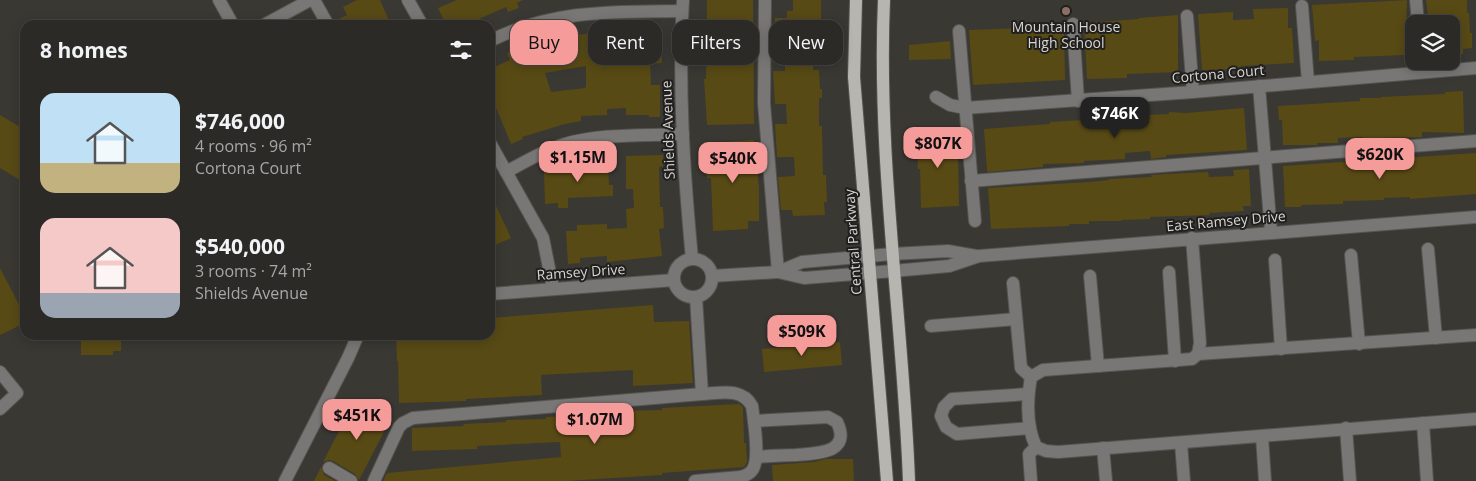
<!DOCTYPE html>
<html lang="en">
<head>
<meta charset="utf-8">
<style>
	body { margin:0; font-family:"Open Sans",sans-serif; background:#373632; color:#f1f3f6; height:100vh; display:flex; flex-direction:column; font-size:19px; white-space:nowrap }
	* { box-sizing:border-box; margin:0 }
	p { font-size:16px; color:#a6a7a7 }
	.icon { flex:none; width:28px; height:28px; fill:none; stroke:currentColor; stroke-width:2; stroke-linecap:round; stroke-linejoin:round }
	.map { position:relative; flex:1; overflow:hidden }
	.details { position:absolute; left:20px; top:20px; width:475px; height:320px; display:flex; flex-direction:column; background:#2b2a26; border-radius:15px; box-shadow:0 2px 12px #0003,0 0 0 1px #474643 }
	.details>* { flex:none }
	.hud { position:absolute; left:510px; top:20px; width:475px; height:45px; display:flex; gap:10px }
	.tools { position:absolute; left:1405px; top:15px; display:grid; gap:10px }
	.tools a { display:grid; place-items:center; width:55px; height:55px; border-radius:10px; background:#2b2a26; box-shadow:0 2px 12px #0003,0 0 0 1px #474643; font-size:25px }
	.price { position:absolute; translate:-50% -42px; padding:0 11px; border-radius:10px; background:#f59b9a; color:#111; font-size:16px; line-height:32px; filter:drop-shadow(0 1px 2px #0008) }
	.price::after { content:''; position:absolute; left:50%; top:30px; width:15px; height:11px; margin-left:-8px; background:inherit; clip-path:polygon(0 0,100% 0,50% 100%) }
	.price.selected { background:#222; color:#fff }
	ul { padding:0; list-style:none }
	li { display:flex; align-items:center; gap:15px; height:125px; padding:0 20px }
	li span { display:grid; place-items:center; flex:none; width:140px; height:100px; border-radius:15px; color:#555 }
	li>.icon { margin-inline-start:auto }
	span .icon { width:60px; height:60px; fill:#fffc; stroke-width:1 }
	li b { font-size:21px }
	h2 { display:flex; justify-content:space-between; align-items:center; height:60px; padding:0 20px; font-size:21px }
	.tag { padding:0 18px; border-radius:15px; background:#2b2a26; box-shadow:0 2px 12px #0003,0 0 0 1px #474643; font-size:18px; line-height:45px }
	.tag.selected { background:#f59b9a; color:#111 }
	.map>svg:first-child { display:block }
	.building { fill:#584a15; fill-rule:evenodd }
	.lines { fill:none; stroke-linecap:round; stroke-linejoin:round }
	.minor-casing { stroke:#555450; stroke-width:14 }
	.major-casing { stroke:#555450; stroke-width:14 }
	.minor { stroke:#787775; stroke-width:12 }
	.major { stroke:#b7b5b0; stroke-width:12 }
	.education-dot { fill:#8d6e63; stroke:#201f1d; stroke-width:2 }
	.labels { text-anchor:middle; stroke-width:4; stroke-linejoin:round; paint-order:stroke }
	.poi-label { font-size:14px; fill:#d6d5d2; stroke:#201f1d }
	.street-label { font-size:14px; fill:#d6d5d2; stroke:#201f1d }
</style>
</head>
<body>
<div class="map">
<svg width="1476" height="481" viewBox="0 0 1476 481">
	<rect width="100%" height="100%" fill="#393833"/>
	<g class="building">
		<polygon points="357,0 380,0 391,25 336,25 335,21 347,15 343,7"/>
		<polygon points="457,0 523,0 517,3 519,8 508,12 506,7 465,25 446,25 438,8"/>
		<polygon points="707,0 753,0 754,124 707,125 704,79 706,79"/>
		<polygon points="793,0 821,0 821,48 814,48 813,70 819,70 820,89 822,89 822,98 819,98 819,126 822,126 823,175 826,175 827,202 824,202 825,215 793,216 792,210 781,210 778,177 795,176 794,157 777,157 775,124 787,124 786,104 775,104 773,71 785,71 785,51 773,51 775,18 787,18 787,11 793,11"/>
		<polygon points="1407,0 1405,55 1354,57 1354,60 1319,61 1319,40 1315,41 1312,5"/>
		<polygon points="1426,0 1467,0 1467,13 1469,13 1470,33 1472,33 1472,48 1463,49 1463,54 1451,54 1451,24 1429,24"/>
		<polygon points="1288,8 1288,28 1292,28 1294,63 1241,66 1241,69 1202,70 1198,14 1233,12 1233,20 1254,19 1253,9"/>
		<polygon points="1178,15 1178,72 1127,74 1127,78 1087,79 1084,23 1139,19 1139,18"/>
		<polygon points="1064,24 1065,80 973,85 969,30 1051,27 1051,25"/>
		<path d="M621 31H661L662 63 650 64 651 85H660V117H649V115H626V108L607 109V115L581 116V121L565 124 522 137 523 139 511 144 490 93V69L510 60 507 53 518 48 519 52 552 43 565 41V35L621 33ZM586 66V86L585 88 551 92 545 73Z"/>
		<polygon points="950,41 951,59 909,60 909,45"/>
		<polygon points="1463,91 1464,133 1422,132 1422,137 1379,138 1379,140 1363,140 1363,137 1338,138 1338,143 1317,143 1317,145 1283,145 1282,120 1279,120 1278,106 1360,101 1360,98 1381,98 1381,97 1445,94 1445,92"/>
		<polygon points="1244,108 1247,150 1166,155 1166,157 1151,159 1150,151 1125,153 1125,159 1084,161 1084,163 1043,164 1043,167 988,172 987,170 984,129 1050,124 1050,122 1147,116 1147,115 1169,114 1169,112 1186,113"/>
		<polygon points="0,115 25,130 25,183 0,168"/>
		<polygon points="953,131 953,149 958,149 959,206 921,208 920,169 918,169 916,132"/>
		<polygon points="754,140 759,187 759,221 748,221 748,229 713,231 711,178 707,178 707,143"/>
		<polygon points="1476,153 1476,194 1410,199 1410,197 1384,198 1384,200 1343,201 1343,204 1301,205 1301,207 1285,207 1283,166"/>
		<polygon points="663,155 663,166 659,167 660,207 663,207 664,228 659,229 662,256 607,262 607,256 580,258 580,263 568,264 566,231 577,231 577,225 607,224 607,229 627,228 626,209 634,208 633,189 626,189 626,156"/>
		<polygon points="608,162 609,185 613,185 613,196 568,198 568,208 558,208 558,203 545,204 544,172 570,171 570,164"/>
		<polygon points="1249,169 1251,206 1243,206 1244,211 1209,213 1210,215 1150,217 1150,219 1121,220 1121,221 1089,221 1089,224 1069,224 1069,226 991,229 988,188 1090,182 1109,180 1109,179 1152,177 1151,175 1167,174 1208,172 1209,177 1234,176 1233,170"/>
		<polygon points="490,193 511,238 490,247"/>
		<polygon points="0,268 25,316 25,323 0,335"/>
		<polygon points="653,305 654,322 689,321 693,383 633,386 633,370 541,375 542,395 466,399 466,401 399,403 398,361 397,361 396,335 490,335 490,318"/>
		<polygon points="81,335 121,335 121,351 113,351 113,355 81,355"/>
		<polygon points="840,342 842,365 764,372 762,349"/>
		<polygon points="353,404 387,422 387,426 359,480 355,474 333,461 329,460 323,462"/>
		<polygon points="739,404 743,407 744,443 746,443 747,462 744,467 662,473 662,475 645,476 566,481 383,481 387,473 561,457 560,442 477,446 477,449 412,451 412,428 464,426 463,424 506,422 506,420 546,419 546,417 619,414 619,411 662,410 662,408"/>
		<polygon points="825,459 853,459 854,481 773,481 772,465 814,462"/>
		<polygon points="321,467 324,475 335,481 314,481"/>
	</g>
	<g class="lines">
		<defs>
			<g id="minor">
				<polyline points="219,0 233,25"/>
				<polyline points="314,0 328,25"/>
				<polyline points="408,0 422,25"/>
				<path d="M683 0C678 86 684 174 692 259"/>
				<polyline points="765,0 764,103 778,272 804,278 893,271 949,266 979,256 1476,217"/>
				<polyline points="1416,0 1418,24"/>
				<polyline points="1302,6 1308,82"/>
				<polyline points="1187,16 1193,92"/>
				<polyline points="1073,24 1078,101"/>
				<polyline points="264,25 310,0"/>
				<polyline points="959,31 975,221"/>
				<path d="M490 41C553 9 614 12 682 11"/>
				<polyline points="1259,86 1271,232"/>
				<polyline points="936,97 950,105 965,108 1193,92 1476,68"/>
				<polyline points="490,143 543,238 553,288"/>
				<path d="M506 172C525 162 544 150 565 144 602 133 645 136 683 134"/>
				<polyline points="971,181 1476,141"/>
				<polyline points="1192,238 1200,343 1198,354"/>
				<polyline points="1428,249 1436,338"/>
				<polyline points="1351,255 1359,344"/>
				<circle cx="693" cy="278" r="19"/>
				<polyline points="1275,260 1281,349"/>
				<polyline points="1169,272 1175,361"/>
				<polyline points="712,276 778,272 802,262 892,254 948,251 976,256"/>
				<polyline points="1090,276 1098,366"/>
				<polyline points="1013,283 1021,368 1031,377"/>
				<polyline points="490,294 674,280"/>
				<polyline points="696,297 702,394"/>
				<polyline points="931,326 1016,319"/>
				<path d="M1476 335 1198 354 1192 359 1043 370 1031 377C1027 400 1026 426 1036 447L1046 451 1058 452 1476 419"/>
				<polyline points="0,372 17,393 0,409"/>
				<polyline points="1028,394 952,399 944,407 941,416 946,427 957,434 1030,428"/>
				<path d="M754 421 828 417 837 422C852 454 816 453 796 455 782 455 769 456 756 457"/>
				<polyline points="1423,423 1427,481"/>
				<polyline points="1346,428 1350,481"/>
				<polyline points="1262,436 1265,481"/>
				<polyline points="1181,443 1184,481"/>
				<polyline points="1103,448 1106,481"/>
				<polyline points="329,468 351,481"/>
				<polyline points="285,481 348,358 358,335"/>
				<path d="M374 481 399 427 403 423 413 418 702 394C720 393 742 387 752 406 754 421 760 457 753 469 750 474 745 476 740 477L695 481"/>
				<polyline points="1031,481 1029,454 1036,447"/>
			</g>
			<g id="major">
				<polyline points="856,0 854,77 887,481"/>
				<path d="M884 0C877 161 903 321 909 481"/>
			</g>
		</defs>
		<use href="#minor" class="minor-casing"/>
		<use href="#major" class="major-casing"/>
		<use href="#minor" class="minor"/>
		<use href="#major" class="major"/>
	</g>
	<circle class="education-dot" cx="1066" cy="11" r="5"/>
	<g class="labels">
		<g class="poi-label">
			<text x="1066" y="32">Mountain House<tspan x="1066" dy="16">High School</tspan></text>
		</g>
		<g class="street-label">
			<text transform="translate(1218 74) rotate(-5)" y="5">Cortona Court</text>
			<text transform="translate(668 130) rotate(-92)" y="5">Shields Avenue</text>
			<text transform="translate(1226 221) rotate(-5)" y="5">East Ramsey Drive</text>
			<text transform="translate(853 242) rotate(-94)" y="5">Central Parkway</text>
			<text transform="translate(581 272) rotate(-4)" y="5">Ramsey Drive</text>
		</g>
	</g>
</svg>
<div class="tools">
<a><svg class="icon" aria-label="layers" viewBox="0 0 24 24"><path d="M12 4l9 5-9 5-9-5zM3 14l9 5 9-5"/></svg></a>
</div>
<b class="price selected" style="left:1115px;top:139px">$746K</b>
<b class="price" style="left:938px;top:169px">$807K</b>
<b class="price" style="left:1380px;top:180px">$620K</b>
<b class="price" style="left:578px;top:183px">$1.15M</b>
<b class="price" style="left:733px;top:184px">$540K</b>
<b class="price" style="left:802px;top:357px">$509K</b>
<b class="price" style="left:357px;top:441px">$451K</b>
<b class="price" style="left:595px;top:445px">$1.07M</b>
<div class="hud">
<a class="tag selected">Buy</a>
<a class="tag">Rent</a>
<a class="tag">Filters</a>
<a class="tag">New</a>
</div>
<section class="details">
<h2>8 homes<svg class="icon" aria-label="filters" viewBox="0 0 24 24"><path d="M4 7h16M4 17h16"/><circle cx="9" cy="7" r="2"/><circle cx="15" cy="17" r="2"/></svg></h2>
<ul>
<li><span style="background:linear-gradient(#bfe0f5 70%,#c2b280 0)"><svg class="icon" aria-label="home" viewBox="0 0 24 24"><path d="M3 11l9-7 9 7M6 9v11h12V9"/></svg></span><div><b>$746,000</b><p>4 rooms · 96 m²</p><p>Cortona Court</p></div></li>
<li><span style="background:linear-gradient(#f6c9c9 75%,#9aa5b1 0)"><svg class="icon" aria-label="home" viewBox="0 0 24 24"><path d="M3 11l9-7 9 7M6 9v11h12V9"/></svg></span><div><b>$540,000</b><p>3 rooms · 74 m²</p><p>Shields Avenue</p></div></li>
</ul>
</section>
</div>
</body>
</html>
